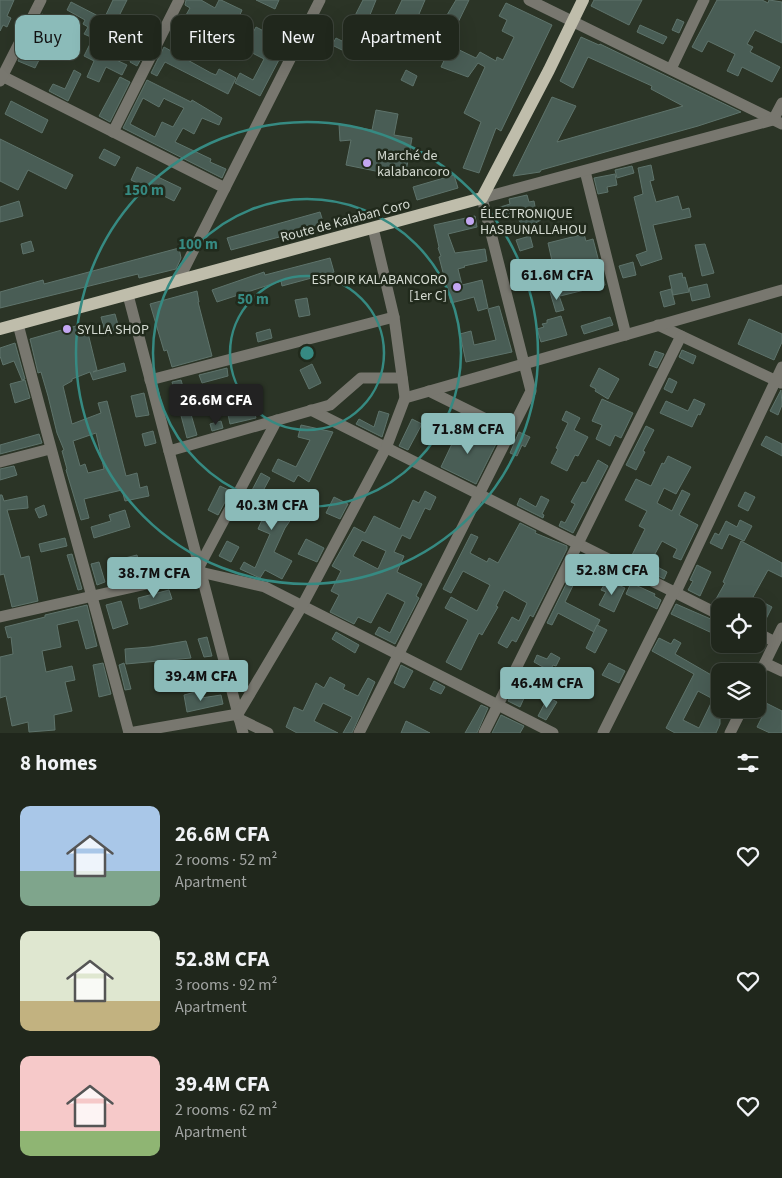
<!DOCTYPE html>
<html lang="en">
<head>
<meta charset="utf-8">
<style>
	body { margin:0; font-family:"Source Sans 3",sans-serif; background:#2d3329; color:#f1f3f6; height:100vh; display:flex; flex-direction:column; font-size:19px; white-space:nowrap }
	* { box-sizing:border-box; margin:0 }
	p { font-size:16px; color:#a2a5a3 }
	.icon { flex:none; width:28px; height:28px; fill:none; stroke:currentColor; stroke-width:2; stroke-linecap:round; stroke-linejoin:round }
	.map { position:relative; height:733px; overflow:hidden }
	.sheet { display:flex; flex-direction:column; background:#20271c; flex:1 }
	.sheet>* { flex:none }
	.banner { position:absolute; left:15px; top:15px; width:500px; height:45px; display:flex; gap:10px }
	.controls { position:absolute; left:711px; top:598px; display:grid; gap:10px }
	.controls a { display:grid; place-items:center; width:55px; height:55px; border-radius:10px; background:#20271c; box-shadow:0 5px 20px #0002,0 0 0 1px #3d443b; font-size:25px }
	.price { position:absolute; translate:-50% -42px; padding:0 11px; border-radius:5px; background:#8bbbb9; color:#111; font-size:16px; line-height:32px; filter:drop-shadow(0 1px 2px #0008) }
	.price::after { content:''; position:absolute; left:50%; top:30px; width:15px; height:11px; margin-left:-8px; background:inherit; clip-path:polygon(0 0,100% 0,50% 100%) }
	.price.selected { background:#222; color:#fff }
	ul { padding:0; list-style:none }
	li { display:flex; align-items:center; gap:15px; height:125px; padding:0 20px }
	li span { display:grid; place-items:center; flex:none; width:140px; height:100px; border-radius:10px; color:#555 }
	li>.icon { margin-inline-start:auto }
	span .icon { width:60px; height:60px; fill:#fffc; stroke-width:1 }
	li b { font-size:21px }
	h2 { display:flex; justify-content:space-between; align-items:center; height:60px; padding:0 20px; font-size:21px }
	.pill { padding:0 18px; border-radius:10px; background:#20271c; box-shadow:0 5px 20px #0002,0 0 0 1px #3d443b; font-size:18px; line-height:45px }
	.pill.selected { background:#8bbbb9; color:#111 }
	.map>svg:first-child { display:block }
	.building { fill:#495d55; stroke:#5e736b; fill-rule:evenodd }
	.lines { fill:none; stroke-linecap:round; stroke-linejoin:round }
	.minor { stroke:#78776f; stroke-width:11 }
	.major { stroke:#bfbdab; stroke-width:12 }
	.ring { fill:none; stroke:#368a82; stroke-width:2.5 }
	.poi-dot { fill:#c3a7f2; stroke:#212a1c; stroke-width:2 }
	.labels { text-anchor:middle; stroke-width:5; stroke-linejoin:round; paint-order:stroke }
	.poi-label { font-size:14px; fill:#d4dad1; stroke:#212a1c; text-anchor:start }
	.street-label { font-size:14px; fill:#d4dad1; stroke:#212a1c }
	.centre { fill:#368a82; stroke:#212a1c; stroke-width:2.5 }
	.ring-label { font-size:15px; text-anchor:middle; font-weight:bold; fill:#368a82; stroke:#212a1c; stroke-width:5; stroke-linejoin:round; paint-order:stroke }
</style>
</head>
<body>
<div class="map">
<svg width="782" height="733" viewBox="0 0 782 733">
	<rect width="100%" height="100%" fill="#2b3426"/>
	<g class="building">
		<polygon points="0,0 14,0 7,16 11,18 7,27 3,25 0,31"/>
		<polygon points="113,0 127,0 114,26 149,44 137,66 130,62 136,50 105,34 97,51 127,65 122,75 106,67 99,82 87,77 94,61 84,56 93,38 84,34 88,27 83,24 85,20 67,10 71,2 104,19"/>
		<polygon points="186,0 201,0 215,8 219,0 221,0 242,10 233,31 207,18 196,39 178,29 190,8 185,5"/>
		<polygon points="256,0 279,0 275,9"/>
		<polygon points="363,0 376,0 363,32 350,54 332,45 336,38 342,41"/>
		<polygon points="402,0 425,0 419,14 441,25 456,0 469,0 449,41 436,35 429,49 409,40 411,37 396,30 401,20 394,17"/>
		<polygon points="594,0 642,0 629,25 591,6"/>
		<polygon points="717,0 762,0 768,3 769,0 782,2 782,43 755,30 747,44 753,47 750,52 780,67 772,82 742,67 738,76 727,71 735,54 708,41 702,52 692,47"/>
		<polygon points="506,3 552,25 501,131 496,128 479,173 463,168 481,122 464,113 485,67 478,63 468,77 441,67 451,46 476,58 480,52 496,61 497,57 503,60 514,37 502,31 507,20 499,16"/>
		<polygon points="42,14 50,18 35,48 43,52 35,68 18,61"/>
		<polygon points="677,19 684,22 679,33 672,30"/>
		<polygon points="640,25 667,37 663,44 637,32"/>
		<polygon points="256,27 283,41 276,54 281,56 260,96 235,83 240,73 253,80 264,59 227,40 232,31 249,40"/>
		<polygon points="581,37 599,45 600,44 741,112 698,126 541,170 540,172 513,176 552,97 576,106 557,142 683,106 651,89 652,86 588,57 573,88 560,81"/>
		<polygon points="164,47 211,73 216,75 219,69 236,78 228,94 165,62 157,76 151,73"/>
		<polygon points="74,70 81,74 68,101 49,91 53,84 65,89"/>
		<polygon points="406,70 417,76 413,86 401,80"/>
		<polygon points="120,77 130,82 110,122 99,116"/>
		<path d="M147 80 191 102 192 100 222 118 219 125 202 118 194 134 183 128 175 142 211 159 210 162 226 169 222 178 123 128ZM143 98 159 107 164 98 165 99 184 108 173 127 162 122 155 137 130 124Z"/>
		<polygon points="11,101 48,120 42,133 5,114"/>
		<polygon points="376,110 398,114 394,135 412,138 405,177 346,165 351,140 340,141 339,124 372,130"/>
		<polygon points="0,139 73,175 66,189 28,170 18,190 0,181"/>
		<polygon points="104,149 120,157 115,166 99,158"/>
		<polygon points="651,165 654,180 650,181 656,202 678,196 682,210 689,208 691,217 653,225 662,259 641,266 636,255 647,251 634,197 643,194 638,168"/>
		<polygon points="632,166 634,173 617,178 615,170"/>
		<polygon points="137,167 181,188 174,201 131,180"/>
		<polygon points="615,174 617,185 607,187 608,192 598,194 594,178"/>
		<polygon points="454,175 458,188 417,200 413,187"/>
		<polygon points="527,195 529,202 534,201 536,212 541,220 524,229 516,215 498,220 494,209 510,204 509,199"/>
		<polygon points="19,201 23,216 0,222 0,207"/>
		<polygon points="320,212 324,225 231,250 227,238"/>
		<polygon points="475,216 477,227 448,234 455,253 485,249 487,261 464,266 465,267 458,269 462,285 482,280 488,308 478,311 474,297 451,303 439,257 441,256 438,248 439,247 434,225"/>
		<polygon points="584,234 586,241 593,239 605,285 560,296 548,243"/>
		<polygon points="530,236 533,247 520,251 516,240"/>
		<polygon points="31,241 34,251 23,254 21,244"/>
		<polygon points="705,244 714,273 702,276 695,245"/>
		<polygon points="179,248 181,258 176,269 139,278 138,274 0,308 0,292 43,280 44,284"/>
		<polygon points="330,258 334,272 282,286 281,281 217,302 212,290 264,272 265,275"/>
		<polygon points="633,262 636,275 623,278 619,266"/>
		<polygon points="682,273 683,278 685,277 689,292 673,295 669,276"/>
		<polygon points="707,284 710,297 692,301 689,288"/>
		<polygon points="671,289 675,304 664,307 660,292"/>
		<polygon points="557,290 564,310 556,312 550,292"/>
		<polygon points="197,291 199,302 198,302 212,356 172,367 167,350 164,351 150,304"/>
		<polygon points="307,298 310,315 299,317 295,300"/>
		<polygon points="499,306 512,352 466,362 460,334 471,331 474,345 496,340 488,309"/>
		<polygon points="115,314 120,332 106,335 101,317"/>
		<polygon points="561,316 567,335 541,342 537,329 544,327 542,324 547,323 547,320"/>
		<polygon points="610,317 613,325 584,334 581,326"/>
		<polygon points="749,319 782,334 782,342 774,360 738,344"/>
		<path d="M86 325 97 370 93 372 124 363 126 371 93 380 90 372 72 379V381L63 386 72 424 101 413 98 403 107 401 126 476 137 473 140 488 147 486 149 496 125 501 122 490 84 499 89 518 81 520 66 470 67 469 62 451 64 450 57 433 48 396 41 372 38 373 30 339 76 326 77 328ZM96 433 104 469 88 473 85 464 80 466 73 441Z"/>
		<polygon points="270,329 272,338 258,342 256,333"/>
		<polygon points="15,343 25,379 22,380 14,361 3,365 0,356 0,348"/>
		<polygon points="682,350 696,356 693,364 679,357"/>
		<polygon points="655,351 664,354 657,368 649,365"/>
		<polygon points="312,364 321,383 309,389 300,370"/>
		<polygon points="227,368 228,376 202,383 199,375"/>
		<polygon points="599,368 619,379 608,399 595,391 596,389 590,386"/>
		<polygon points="669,378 677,382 672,393 664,389"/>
		<polygon points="25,380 30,398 15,403 10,384"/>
		<polygon points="181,380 197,435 187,438 172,382"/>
		<polygon points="781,390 782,405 778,415 770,411"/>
		<polygon points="144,393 149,415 136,417 131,396"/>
		<polygon points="250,396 256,418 230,424 226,405 228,405 227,402"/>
		<polygon points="602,399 633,413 621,438 615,435 610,446 596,439 602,425 592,421"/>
		<polygon points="694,399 705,404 700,415 698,414 692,427 660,413 666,401 688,411"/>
		<polygon points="379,411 389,414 382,437 356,424 359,419 374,427"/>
		<polygon points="566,411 580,418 574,430 588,437 578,456 575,455 567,471 551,463 558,449 556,448 568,423 562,420"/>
		<polygon points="412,419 422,424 408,450 399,446"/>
		<polygon points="221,421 223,428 212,431 210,424"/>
		<polygon points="301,425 333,432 309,482 298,475 294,482 272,471 278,459 296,467 310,440 298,437"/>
		<polygon points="646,426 654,430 643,451 645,452 636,470 626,465"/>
		<polygon points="460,427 496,444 476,484 441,467"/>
		<polygon points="153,431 156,443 145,446 142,434"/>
		<polygon points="519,432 530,437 525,447 522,445 517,456 510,453"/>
		<polygon points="39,434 42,443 0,454 0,445"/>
		<polygon points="766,436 782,444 782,456 761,445"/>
		<polygon points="668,456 691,467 676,494 664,488 657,503 672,511 682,490 690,494 679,515 698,525 681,560 673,557 677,549 662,541 650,563 667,572 664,579 629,561 645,529 639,526 647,511 625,500 636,479 651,486 662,463 664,464"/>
		<polygon points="598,460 608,466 573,533 559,526 561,521 565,523 575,504 571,502 582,482 586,483"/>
		<polygon points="14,466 17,475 0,480 0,469"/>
		<polygon points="261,473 270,478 264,489 300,506 295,516 294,515 285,528 274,552 292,561 282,579 265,570 260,578 240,569 244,562 255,568 270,534 258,529 262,520 264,521 273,505 250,494"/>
		<polygon points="220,486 231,491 218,515 208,510"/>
		<path d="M425 491 436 497 430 510 425 508 410 539 402 535 394 552 404 556 397 572 422 584 416 596 419 598 395 644 375 634 379 627 390 633 405 602 387 593 371 623 358 617 354 624 330 612 339 595 331 591 341 571 332 566 354 527 365 533 374 516 400 529 413 500 419 503ZM362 540 386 551 378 569 353 556Z"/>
		<polygon points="745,492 755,497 748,511 738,506"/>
		<polygon points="0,495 2,495 4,501 27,496 28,508 7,510 21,558 29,556 38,601 12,607 4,574 0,575"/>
		<polygon points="541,496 549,500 542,514 544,515 543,518 517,505 520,498 536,507"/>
		<polygon points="334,497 348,504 340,519 326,513"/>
		<polygon points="44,505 47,515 39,518 35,509"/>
		<polygon points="125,510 130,527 94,538 91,527 111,521 109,515"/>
		<polygon points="740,520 752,526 744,541 729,534 722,549 710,543 715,533 719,535 726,521 737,527"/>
		<polygon points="520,523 536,531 535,533 567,546 567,549 533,617 530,615 516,642 512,640 507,648 498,643 512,617 519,621 527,603 504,590 496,606 498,607 482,635 479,633 461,670 446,662 468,620 445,608 451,597 477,611 490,585 463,571 451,593 443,589 471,534 478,537 470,553 487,562 489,558 498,563"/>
		<polygon points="65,538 67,546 41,552 39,544"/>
		<polygon points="306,539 324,548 317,562 298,554"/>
		<polygon points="227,541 239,547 231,562 219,556"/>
		<polygon points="741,541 782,563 782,577 768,570 753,597 772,607 762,627 758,626 758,606 731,606 716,599 725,583 723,582"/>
		<polygon points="72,554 82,589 78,590 67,555"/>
		<polygon points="137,555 141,571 125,576 121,559"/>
		<polygon points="99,562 105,582 97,585 91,564"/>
		<polygon points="577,562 583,565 565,602 600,620 594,632 558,613 552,625 547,623"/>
		<polygon points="697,565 711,572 700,596 688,590 693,581 690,580"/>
		<polygon points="607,580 625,588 614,612 599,605 606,592 601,590"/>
		<polygon points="631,583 655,594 654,596 661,600 657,609 626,594"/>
		<polygon points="169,590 172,599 140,609 138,598"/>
		<polygon points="121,601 128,624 113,629 106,605"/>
		<polygon points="676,604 713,620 712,622 716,624 712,633 671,614"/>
		<polygon points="87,605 97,646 86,649 78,620 57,625 61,647 42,651 46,672 72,666 75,680 65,682 72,711 54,715 55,730 29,732 28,722 12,726 6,696 0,698 0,657 13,654 11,637 8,638 5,627 45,617 45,615"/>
		<polygon points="597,625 607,630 595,653 586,648"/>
		<polygon points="336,632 359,645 355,653 332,639"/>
		<polygon points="207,637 212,656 204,657 198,639"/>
		<path d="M659 638 671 644 674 639 681 643 675 654 720 680V724L716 733H675L666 728 694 674 652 651ZM698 691 713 699 699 728 683 720Z"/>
		<polygon points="186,641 191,658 126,664 125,649 150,647"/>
		<polygon points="551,653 560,658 556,666 553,665 550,671 534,662 537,655 547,659"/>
		<polygon points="103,663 111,694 99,697 93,665"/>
		<polygon points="124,663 131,689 125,690 119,665"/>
		<polygon points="609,663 625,671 619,683 602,675"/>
		<polygon points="401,665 413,671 404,688 394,683"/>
		<polygon points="330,677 345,685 343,689 358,696 368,678 375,682 352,733 343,733 352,717 323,703 314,721 338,733 297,733 286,727 294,707 303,711 316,683 324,688"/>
		<polygon points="519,680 529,687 520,707 508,701"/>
		<polygon points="434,681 445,687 441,694 430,689"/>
		<polygon points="199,691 201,698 221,695 223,704 187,712 184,695"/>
		<polygon points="548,697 557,702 546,720 538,716"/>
		<polygon points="758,699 782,711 782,733 770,733 757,727 764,713 758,710"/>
		<polygon points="481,705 488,708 477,733 465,733"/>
		<polygon points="501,715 524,726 520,733 492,733"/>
		<polygon points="406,721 430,733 401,733"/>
	</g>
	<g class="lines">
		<g class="minor">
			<polyline points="529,0 782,124"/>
			<polyline points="671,69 704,0"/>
			<polyline points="0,75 225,188"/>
			<polyline points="0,81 41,0"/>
			<polyline points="113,132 179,0"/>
			<polyline points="585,171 626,335"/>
			<polyline points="178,281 320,0"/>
			<polyline points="128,295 243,733"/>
			<path d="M18 324C53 461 93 596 129 733"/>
			<polyline points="658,325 781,383"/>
			<polyline points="150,380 394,317"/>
			<polyline points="429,391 510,431"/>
			<polyline points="405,398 782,290"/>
			<polyline points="311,410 720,615"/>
			<polyline points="169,451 330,405 361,378 402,378"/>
			<polyline points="0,462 50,449"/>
			<polyline points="199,567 277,420"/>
			<polyline points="676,592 782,367"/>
			<polyline points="0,617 200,572 265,587 553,733"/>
			<polyline points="758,633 775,642"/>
			<polyline points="765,663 782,671"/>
			<polyline points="758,677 782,628"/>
			<polyline points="239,719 268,733"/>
			<polyline points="129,733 238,714 302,606 386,448 405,398 394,317 373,228"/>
			<polyline points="359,733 531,391 482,198 773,120 782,103"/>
			<polyline points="484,733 681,336"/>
			<polyline points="603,733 674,591"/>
			<polyline points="730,733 742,709"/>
		</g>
		<polyline class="major" points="0,329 482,198 549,70 583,0"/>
	</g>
	<g class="ring">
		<circle cx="307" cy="353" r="77"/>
		<circle cx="307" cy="353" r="154"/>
		<circle cx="307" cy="353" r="231"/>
	</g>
	<g class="poi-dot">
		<circle cx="367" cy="163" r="5"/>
		<circle cx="470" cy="221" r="5"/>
		<circle cx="457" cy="287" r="5"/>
		<circle cx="67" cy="329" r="5"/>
	</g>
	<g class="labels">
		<g class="poi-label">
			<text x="377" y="160">Marché de<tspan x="377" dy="16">kalabancoro</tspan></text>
			<text x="480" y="218">ÉLECTRONIQUE<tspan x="480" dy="16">HASBUNALLAHOU</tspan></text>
			<text x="447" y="284" text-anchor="end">ESPOIR KALABANCORO<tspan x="447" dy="16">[1er C]</tspan></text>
			<text x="77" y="334">SYLLA SHOP</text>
		</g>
		<g class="street-label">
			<text transform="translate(345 220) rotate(-15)" y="5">Route de Kalaban Coro</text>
		</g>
	</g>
	<circle cx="307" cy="353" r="8" class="centre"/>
	<g class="ring-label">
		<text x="144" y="195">150 m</text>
		<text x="198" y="249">100 m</text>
		<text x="253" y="304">50 m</text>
	</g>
</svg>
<div class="controls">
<a><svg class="icon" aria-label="locate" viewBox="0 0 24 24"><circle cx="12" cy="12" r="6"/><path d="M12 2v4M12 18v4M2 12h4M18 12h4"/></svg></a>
<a><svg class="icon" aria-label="layers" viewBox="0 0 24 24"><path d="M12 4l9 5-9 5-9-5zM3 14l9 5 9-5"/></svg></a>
</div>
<b class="price" style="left:557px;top:301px">61.6M CFA</b>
<b class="price selected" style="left:216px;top:426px">26.6M CFA</b>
<b class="price" style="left:468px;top:455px">71.8M CFA</b>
<b class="price" style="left:272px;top:531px">40.3M CFA</b>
<b class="price" style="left:612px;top:596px">52.8M CFA</b>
<b class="price" style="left:154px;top:599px">38.7M CFA</b>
<b class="price" style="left:201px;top:702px">39.4M CFA</b>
<b class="price" style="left:547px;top:709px">46.4M CFA</b>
<div class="banner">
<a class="pill selected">Buy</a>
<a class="pill">Rent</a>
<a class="pill">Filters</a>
<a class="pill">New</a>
<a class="pill">Apartment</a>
</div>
</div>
<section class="sheet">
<h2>8 homes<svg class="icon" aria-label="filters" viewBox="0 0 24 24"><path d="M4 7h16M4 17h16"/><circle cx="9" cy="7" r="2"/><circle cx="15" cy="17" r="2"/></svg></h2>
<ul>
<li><span style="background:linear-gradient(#a9c7e8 65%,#7fa58c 0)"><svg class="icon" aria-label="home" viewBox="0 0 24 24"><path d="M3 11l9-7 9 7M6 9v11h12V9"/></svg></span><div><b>26.6M CFA</b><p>2 rooms · 52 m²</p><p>Apartment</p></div><svg class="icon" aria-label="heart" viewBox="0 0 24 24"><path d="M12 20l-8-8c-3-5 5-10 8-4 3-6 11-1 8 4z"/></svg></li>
<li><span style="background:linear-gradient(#dfe7d0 70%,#c2b280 0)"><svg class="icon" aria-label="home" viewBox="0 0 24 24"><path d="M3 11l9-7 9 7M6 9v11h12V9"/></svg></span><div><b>52.8M CFA</b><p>3 rooms · 92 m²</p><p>Apartment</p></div><svg class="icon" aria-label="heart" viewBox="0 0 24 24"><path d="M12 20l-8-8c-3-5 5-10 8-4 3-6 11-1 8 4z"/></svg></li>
<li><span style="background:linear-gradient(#f6c9c9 75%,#8fb573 0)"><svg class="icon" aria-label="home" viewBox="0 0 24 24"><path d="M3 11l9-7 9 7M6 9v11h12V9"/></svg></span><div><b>39.4M CFA</b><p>2 rooms · 62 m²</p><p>Apartment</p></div><svg class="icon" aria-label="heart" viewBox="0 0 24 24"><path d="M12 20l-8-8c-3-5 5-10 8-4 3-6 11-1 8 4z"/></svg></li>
</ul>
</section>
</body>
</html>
